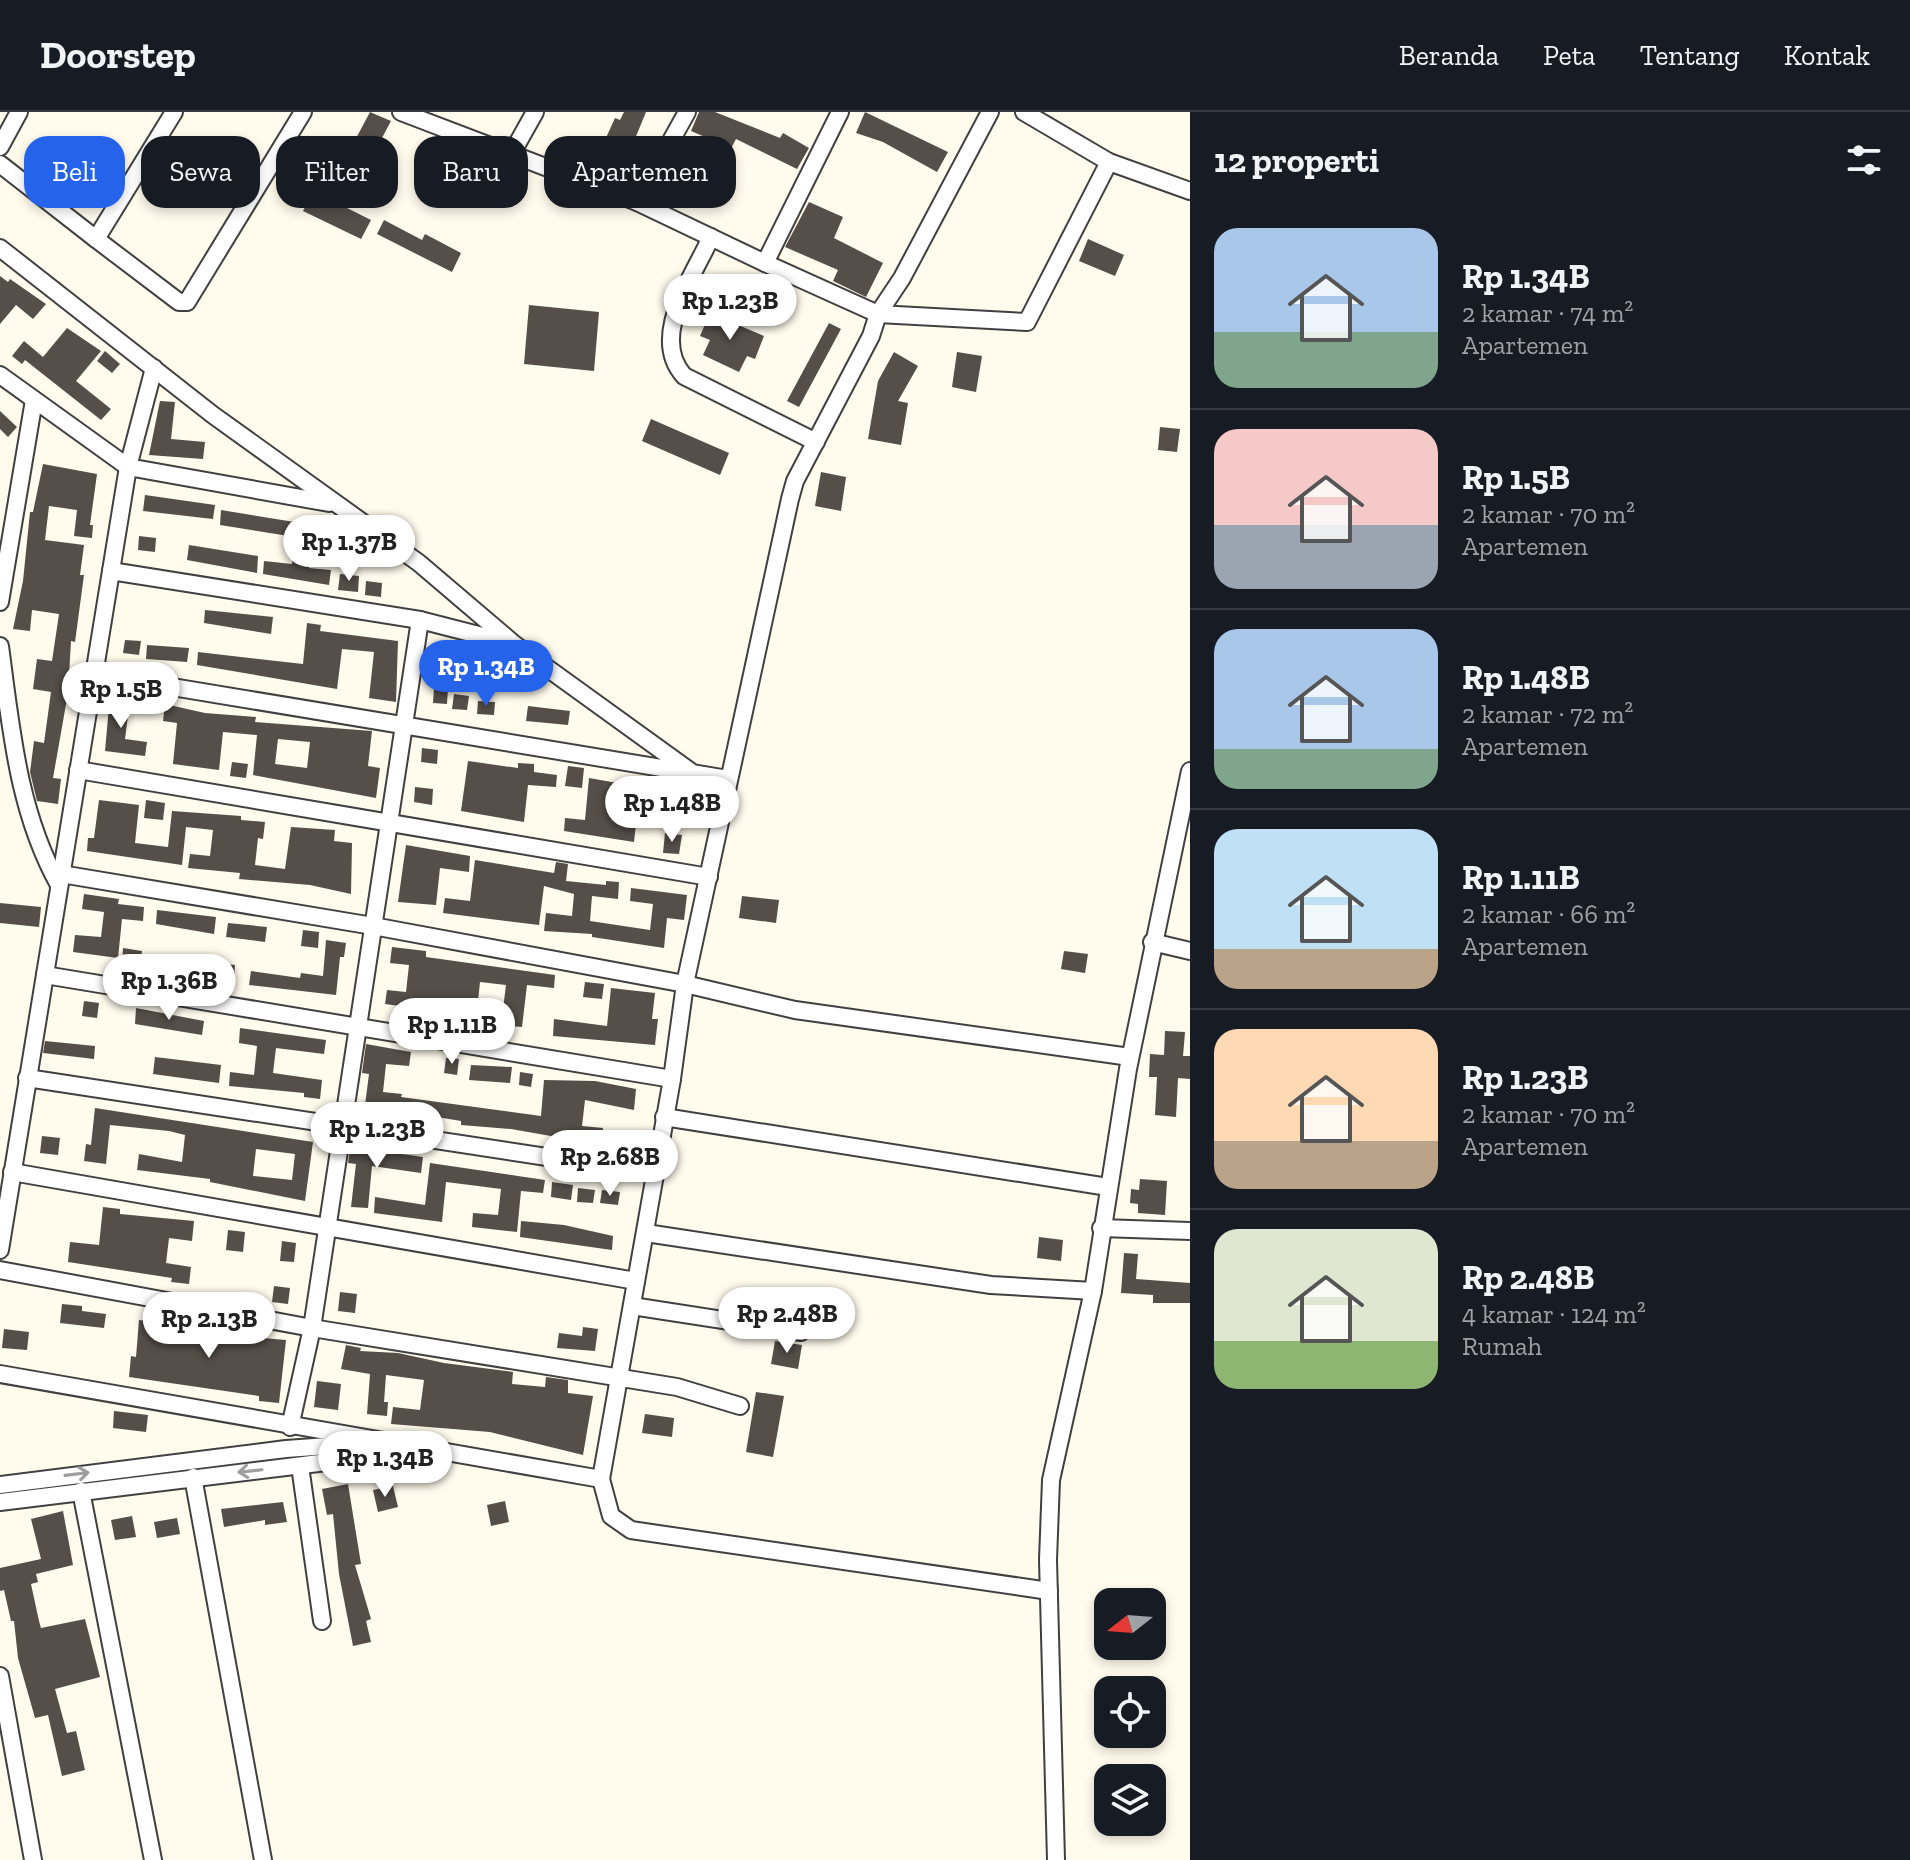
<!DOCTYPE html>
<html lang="id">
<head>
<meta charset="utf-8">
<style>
	body { margin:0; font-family:"Zilla Slab",serif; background:#242831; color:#f1f3f6; height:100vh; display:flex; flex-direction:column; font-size:30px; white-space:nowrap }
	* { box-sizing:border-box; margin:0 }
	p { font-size:26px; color:#9ea1a6 }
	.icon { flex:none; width:44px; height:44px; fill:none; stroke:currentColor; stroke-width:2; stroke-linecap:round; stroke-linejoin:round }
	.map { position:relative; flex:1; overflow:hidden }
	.drawer { display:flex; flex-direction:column; background:#171b24; width:720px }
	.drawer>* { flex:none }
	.banner { position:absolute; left:24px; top:24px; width:760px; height:72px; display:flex; gap:16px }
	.needle { width:52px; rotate:253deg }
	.controls { position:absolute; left:1094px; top:1476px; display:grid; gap:16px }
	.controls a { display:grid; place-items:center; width:72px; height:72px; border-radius:16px; background:#171b24; box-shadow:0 4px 12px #0003; font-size:40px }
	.price { position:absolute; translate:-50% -68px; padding:0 18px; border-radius:28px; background:#fff; color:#222; font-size:26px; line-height:52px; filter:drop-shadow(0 2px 4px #0008) }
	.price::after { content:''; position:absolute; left:50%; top:48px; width:24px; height:18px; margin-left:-12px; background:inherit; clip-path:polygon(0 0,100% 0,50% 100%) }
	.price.selected { background:#2563eb; color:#fff }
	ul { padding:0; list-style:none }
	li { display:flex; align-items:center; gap:24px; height:200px; padding:0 24px }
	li+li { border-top:2px solid #363941 }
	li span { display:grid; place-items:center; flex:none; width:224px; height:160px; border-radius:24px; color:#555 }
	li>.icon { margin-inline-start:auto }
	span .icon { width:96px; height:96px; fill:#fffc; stroke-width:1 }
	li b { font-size:34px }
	h2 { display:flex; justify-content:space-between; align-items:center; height:96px; padding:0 24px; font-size:34px }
	.chip { padding:0 28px; border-radius:24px; background:#171b24; box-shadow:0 4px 12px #0003; font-size:28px; line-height:72px }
	.chip.selected { background:#2563eb; color:#fff }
	header { display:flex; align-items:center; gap:48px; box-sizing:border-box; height:112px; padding:0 40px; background:#171b24; border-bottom:2px solid #363941 }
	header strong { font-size:38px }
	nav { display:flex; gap:44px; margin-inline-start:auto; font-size:28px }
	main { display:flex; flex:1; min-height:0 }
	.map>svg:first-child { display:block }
	.building { fill:#554e49; fill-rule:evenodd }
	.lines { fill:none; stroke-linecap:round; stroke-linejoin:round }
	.minor-casing { stroke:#404040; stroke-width:20 }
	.minor { stroke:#fff; stroke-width:16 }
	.oneway { stroke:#9e9e9e }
</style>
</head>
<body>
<header>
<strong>Doorstep</strong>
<nav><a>Beranda</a><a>Peta</a><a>Tentang</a><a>Kontak</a></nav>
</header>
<main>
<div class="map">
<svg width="1190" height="1748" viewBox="0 0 1190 1748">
	<rect width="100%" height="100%" fill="#fffbed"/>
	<g class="building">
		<polygon points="370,0 391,9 345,95 371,108 361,127 303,99 315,75 327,81"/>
		<polygon points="624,0 646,0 630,39 605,28 615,6 620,8"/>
		<polygon points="699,0 715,0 780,26 783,21 809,36 797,57 736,27 702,92 669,77 678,54 696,62 712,28 691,19"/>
		<polygon points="865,0 948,40 937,60 883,30 856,21"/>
		<polygon points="809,90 843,105 834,126 883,151 866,185 833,169 838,158 785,135"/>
		<polygon points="384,108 422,128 425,122 461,141 452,160 377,122"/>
		<polygon points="1088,127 1124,143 1115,164 1079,149"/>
		<polygon points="0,164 8,170 10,167 46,192 33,207 16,193 0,212"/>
		<polygon points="529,193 599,200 594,259 524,252"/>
		<polygon points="710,201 764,224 755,247 747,244 739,260 703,243 710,228 700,224"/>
		<polygon points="829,211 841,217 799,295 787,289"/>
		<polygon points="67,216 101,239 76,269 111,297 101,308 25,248 22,252 12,244 24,229 43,245"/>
		<polygon points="105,239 120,252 112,261 97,249"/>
		<polygon points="894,240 918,254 898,289 908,291 901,333 868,327 878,269"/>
		<polygon points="957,240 982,244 976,280 952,275"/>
		<polygon points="160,289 175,290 171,327 205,330 203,347 149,343"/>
		<polygon points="0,299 17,315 8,325 0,317"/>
		<polygon points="651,307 729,341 720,363 642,329"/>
		<polygon points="1160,315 1180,317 1177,340 1158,338"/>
		<polygon points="43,352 97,362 90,413 93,413 92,426 74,424 77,398 49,394 45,428 84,433 80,463 84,463 75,530 71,529 68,581 53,666 61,667 58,692 37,689 30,660 34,629 44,631 51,580 33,577 37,547 52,549 59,502 32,498 30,519 13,517 23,469 30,400 33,400"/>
		<polygon points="821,360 846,365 841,399 815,394"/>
		<polygon points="145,383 215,393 213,407 143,399"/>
		<polygon points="221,398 313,413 309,456 331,458 329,473 263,462 264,449 292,452 295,425 220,413"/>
		<polygon points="139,424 156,426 155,440 138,438"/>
		<polygon points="189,433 258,444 257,461 187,448"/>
		<polygon points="340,462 359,464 358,480 338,478"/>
		<polygon points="366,469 382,471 381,485 365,483"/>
		<polygon points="205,498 273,505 271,522 204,511"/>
		<polygon points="307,511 321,513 320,519 398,529 396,590 369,586 374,540 342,537 337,577 197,553 198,540 303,552"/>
		<polygon points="125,528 141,529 139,543 123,541"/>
		<polygon points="147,533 189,536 187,550 146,547"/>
		<polygon points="442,537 455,539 454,553 441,552"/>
		<polygon points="434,576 448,577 447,592 433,591"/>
		<polygon points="454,582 469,584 467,598 452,597"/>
		<polygon points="110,583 130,588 125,627 147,630 145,644 105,639"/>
		<polygon points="478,589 495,590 494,603 477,602"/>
		<path d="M165 592 205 601 256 605 255 610 372 619 368 654 380 656 376 686 253 663 257 623 223 620 219 658 173 652 177 611 163 609ZM278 627 310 630 307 656 275 652Z"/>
		<polygon points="528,594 570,599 568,613 526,609"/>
		<polygon points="422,636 438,638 437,652 421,650"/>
		<polygon points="468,649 518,656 518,651 534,652 534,660 557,663 556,675 528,673 524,710 461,699"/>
		<polygon points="232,650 248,652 246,666 230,664"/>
		<polygon points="568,654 584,656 582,676 565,674"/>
		<polygon points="589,666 640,675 639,679 685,682 683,697 638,693 634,730 564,719 565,706 585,708"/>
		<polygon points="415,675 433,677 432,693 414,690"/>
		<polygon points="99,688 139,693 135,731 168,735 172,699 241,704 241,708 265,710 263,727 258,726 255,753 285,757 291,715 335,718 334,729 352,731 351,782 310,773 239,767 240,761 188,756 190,742 210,744 213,718 186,715 182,753 87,739 88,726 94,726"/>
		<polygon points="146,688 165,691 163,708 144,706"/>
		<polygon points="665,721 682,723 679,742 663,741"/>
		<polygon points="406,733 470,744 469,760 440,756 436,793 398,790"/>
		<polygon points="475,748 554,761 556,750 568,752 566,769 606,773 606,769 619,770 618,787 592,784 590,809 650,818 653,792 630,789 631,776 687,783 684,808 667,806 664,836 592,825 592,822 544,819 546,801 572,804 574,782 544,774 539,813 443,801 445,786 470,789"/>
		<polygon points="84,782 119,787 118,792 144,795 143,809 122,807 118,846 73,840 75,823 101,825 104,800 82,797"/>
		<polygon points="742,784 779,788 776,811 739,806"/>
		<polygon points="0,791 41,795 39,815 0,811"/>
		<polygon points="157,798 216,805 214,822 156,812"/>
		<polygon points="228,811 267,815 265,830 226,825"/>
		<polygon points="303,818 319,820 318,836 301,834"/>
		<polygon points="326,828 346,831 344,845 340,845 336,883 249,873 251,859 300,866 301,861 323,864"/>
		<polygon points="392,835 426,839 426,845 555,863 554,876 527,873 522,915 501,913 506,873 480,870 476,909 458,907 459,902 385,892 387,878 406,880 409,853 390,851"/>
		<polygon points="123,836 142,839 140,855 122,853"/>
		<polygon points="1064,839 1088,842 1085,861 1061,857"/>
		<polygon points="149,843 192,845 191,848 235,853 234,868 147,858"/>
		<polygon points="585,870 604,872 602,887 583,885"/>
		<polygon points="611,876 655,881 652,907 658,907 655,933 553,924 554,907 607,914"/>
		<polygon points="84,889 99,891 97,906 82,904"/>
		<polygon points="136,896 204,909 202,923 135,912"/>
		<polygon points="240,916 326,928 324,942 276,936 273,961 322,968 320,987 304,985 304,981 229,974 230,960 254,963 257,934 239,931"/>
		<polygon points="1165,919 1185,920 1183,944 1190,944 1190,967 1178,966 1176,1005 1155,1003 1157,965 1149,965 1150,942 1164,943"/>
		<polygon points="45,929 95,934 94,947 43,941"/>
		<polygon points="366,932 411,940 409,954 386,952 383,980 402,982 401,985 541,1004 544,968 595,969 636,977 634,998 585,988 582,1014 603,1016 602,1033 511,1017 461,1013 461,1009 365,993 369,962 362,961"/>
		<polygon points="155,945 221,953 219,971 153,962"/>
		<polygon points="446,946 459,947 457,963 444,961"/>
		<polygon points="471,953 512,955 510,971 469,968"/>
		<polygon points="520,960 533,962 531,975 519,973"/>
		<path d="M95 996 313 1030 305 1089 210 1070V1067L137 1058 139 1042 182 1050 185 1023 169 1019 110 1013 106 1052 84 1049 86 1032 91 1033ZM256 1037 295 1042 292 1068 253 1064Z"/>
		<polygon points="42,1024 60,1026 58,1043 40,1041"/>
		<polygon points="358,1036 423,1045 421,1061 372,1054 368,1096 351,1095 356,1052 348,1051 350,1038 358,1039"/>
		<polygon points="430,1051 545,1068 543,1081 521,1079 517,1120 472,1115 473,1101 498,1103 501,1077 478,1074 446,1070 442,1110 374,1101 375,1085 425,1093"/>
		<polygon points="1140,1067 1167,1069 1165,1103 1138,1101 1138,1092 1130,1091 1131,1077 1139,1078"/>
		<polygon points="552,1070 573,1073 571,1088 551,1085"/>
		<polygon points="578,1076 595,1078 593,1091 577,1090"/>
		<polygon points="602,1078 620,1080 618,1093 600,1091"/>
		<polygon points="103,1095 120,1097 120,1102 194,1109 192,1129 169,1126 166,1151 191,1155 189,1172 171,1170 172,1166 68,1150 70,1130 99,1133"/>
		<polygon points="521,1109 564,1113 613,1124 612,1138 520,1125"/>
		<polygon points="228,1118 245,1120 243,1140 226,1138"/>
		<polygon points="1039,1125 1063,1128 1061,1149 1037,1146"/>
		<polygon points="282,1129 296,1131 294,1150 280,1149"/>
		<polygon points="1124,1141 1138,1142 1136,1167 1190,1171 1190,1191 1153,1191 1153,1183 1121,1181"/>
		<polygon points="274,1174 290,1176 288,1192 272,1190"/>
		<polygon points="340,1180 357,1182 355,1201 338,1199"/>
		<polygon points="62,1192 82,1194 82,1199 106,1202 104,1216 60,1211"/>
		<polygon points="139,1208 184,1213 183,1217 206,1221 286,1228 279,1291 259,1289 259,1284 129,1265 131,1244 136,1245"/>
		<polygon points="583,1215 598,1217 595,1239 557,1236 559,1221 582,1224"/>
		<polygon points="4,1217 29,1220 27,1238 2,1236"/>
		<polygon points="775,1229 802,1233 798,1257 771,1252"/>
		<polygon points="346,1233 361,1236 360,1239 398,1241 444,1251 513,1260 512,1272 545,1275 546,1265 568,1268 568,1281 593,1284 583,1343 490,1320 391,1312 393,1295 420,1298 424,1268 386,1263 384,1290 388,1290 387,1304 367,1302 370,1262 341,1257"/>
		<polygon points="317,1269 341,1272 338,1298 314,1295"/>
		<polygon points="756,1280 784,1284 773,1345 746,1340"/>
		<polygon points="114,1299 148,1303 146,1320 113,1316"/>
		<polygon points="645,1302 674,1306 672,1325 642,1321"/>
		<polygon points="348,1372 361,1452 355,1453 371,1507 366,1509 371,1530 353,1534 339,1462 333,1402 327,1403 322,1377"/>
		<polygon points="393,1374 398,1395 378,1400 373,1378"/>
		<polygon points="505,1389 509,1410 491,1414 487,1393"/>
		<polygon points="283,1390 287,1410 265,1413 265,1408 224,1415 221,1397"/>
		<polygon points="63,1399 73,1453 36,1462 38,1470 31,1472 39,1509 41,1516 85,1507 100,1565 55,1577 67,1621 76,1619 85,1658 62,1664 48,1603 35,1606 18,1546 14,1509 11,1509 4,1478 0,1479 0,1456 41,1447 31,1407"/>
		<polygon points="132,1404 136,1425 115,1428 111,1408"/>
		<polygon points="177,1406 180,1422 157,1426 154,1410"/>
	</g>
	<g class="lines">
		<defs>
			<g id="minor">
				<polyline points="401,0 637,90 765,151 840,0"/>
				<polyline points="1024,0 1109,50 1190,79"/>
				<polyline points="0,35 19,0"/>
				<polyline points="512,41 535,0"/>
				<polyline points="0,52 96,127 174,0"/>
				<polyline points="637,90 687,0"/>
				<path d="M711 125C693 165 649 225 684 264L816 330"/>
				<polyline points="96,127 179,190 187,190 303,0"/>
				<polyline points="0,136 213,303 419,451 514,532 694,662"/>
				<polyline points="765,151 878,202 1027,210 1109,50"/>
				<polyline points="0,263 128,355 329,391"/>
				<polyline points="111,459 420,508 510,531"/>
				<polyline points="0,490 34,288"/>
				<path d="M0 534C11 616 18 700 59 773"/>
				<polyline points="94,562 728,667"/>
				<polyline points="78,658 709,765"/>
				<polyline points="61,762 373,814 685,872 795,898 1130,945"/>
				<polyline points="1152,830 1190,839"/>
				<polyline points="45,863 672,967"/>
				<polyline points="27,966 652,1061"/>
				<polyline points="664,1005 1108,1075"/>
				<polyline points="12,1060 636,1169"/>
				<polyline points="1101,1116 1190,1119"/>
				<polyline points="646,1121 991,1173 1093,1179"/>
				<polyline points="0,1138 128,355 154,256"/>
				<polyline points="0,1158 312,1216 677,1275 740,1294"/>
				<polyline points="632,1194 801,1220"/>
				<polyline points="0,1262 601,1367 672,967 685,872 790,387 795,369 871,224 878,202 902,166 990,0"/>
				<polyline points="290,1315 312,1216 420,508"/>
				<polyline points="300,1354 322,1509"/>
				<polyline points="193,1365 263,1748"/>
				<polyline points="601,1367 611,1404 631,1418 1049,1479"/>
				<polyline points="0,1373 286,1337 356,1332"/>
				<polyline points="81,1379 153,1748"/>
				<polyline points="0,1390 417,1339"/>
				<polyline points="0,1564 33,1748"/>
				<polyline points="1056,1748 1048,1448 1051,1368 1093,1179 1128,957 1190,659"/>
			</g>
		</defs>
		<use href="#minor" class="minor-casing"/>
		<use href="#minor" class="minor"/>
	</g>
	<defs><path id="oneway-shaft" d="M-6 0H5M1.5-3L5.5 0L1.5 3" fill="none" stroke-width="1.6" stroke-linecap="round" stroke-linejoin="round" transform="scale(2)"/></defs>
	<g class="oneway">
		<use href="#oneway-shaft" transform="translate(250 1359) rotate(174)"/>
		<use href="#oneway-shaft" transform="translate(77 1362) rotate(-7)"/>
	</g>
</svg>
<div class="controls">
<a><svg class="needle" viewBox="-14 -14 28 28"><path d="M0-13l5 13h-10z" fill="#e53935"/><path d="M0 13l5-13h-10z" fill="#9ea1a6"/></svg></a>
<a><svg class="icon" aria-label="locate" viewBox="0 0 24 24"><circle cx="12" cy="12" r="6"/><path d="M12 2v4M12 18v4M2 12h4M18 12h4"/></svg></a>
<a><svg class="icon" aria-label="layers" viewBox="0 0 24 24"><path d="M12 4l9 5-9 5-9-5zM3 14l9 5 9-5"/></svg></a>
</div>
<b class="price" style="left:730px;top:230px">Rp 1.23B</b>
<b class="price" style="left:349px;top:471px">Rp 1.37B</b>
<b class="price selected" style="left:486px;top:596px">Rp 1.34B</b>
<b class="price" style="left:121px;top:618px">Rp 1.5B</b>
<b class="price" style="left:672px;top:732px">Rp 1.48B</b>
<b class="price" style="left:169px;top:910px">Rp 1.36B</b>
<b class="price" style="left:452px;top:954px">Rp 1.11B</b>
<b class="price" style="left:377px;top:1058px">Rp 1.23B</b>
<b class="price" style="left:610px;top:1086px">Rp 2.68B</b>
<b class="price" style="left:787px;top:1243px">Rp 2.48B</b>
<b class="price" style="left:209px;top:1248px">Rp 2.13B</b>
<b class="price" style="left:385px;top:1387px">Rp 1.34B</b>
<div class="banner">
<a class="chip selected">Beli</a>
<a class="chip">Sewa</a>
<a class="chip">Filter</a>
<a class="chip">Baru</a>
<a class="chip">Apartemen</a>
</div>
</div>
<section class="drawer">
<h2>12 properti<svg class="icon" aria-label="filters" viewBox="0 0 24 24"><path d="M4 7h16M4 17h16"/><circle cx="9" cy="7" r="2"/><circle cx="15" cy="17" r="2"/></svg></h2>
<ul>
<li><span style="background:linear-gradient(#a9c7e8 65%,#7fa58c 0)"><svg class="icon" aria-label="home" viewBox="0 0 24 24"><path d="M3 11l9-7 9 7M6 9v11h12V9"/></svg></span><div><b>Rp 1.34B</b><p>2 kamar · 74 m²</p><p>Apartemen</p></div></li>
<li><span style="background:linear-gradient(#f6c9c9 60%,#9aa5b1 0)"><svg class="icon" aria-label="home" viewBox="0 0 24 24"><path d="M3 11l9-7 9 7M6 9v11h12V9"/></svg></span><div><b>Rp 1.5B</b><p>2 kamar · 70 m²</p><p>Apartemen</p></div></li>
<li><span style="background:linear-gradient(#a9c7e8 75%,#7fa58c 0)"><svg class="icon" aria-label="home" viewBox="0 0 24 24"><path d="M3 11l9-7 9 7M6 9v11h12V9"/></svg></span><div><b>Rp 1.48B</b><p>2 kamar · 72 m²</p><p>Apartemen</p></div></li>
<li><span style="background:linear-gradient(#bfe0f5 75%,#b9a48a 0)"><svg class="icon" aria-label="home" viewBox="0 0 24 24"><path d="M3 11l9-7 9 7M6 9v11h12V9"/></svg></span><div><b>Rp 1.11B</b><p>2 kamar · 66 m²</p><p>Apartemen</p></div></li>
<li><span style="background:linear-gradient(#ffd9b3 70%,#b9a48a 0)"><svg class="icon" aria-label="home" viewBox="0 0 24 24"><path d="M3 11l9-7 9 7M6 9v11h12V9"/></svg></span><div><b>Rp 1.23B</b><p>2 kamar · 70 m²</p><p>Apartemen</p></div></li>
<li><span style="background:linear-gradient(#dfe7d0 70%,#8fb573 0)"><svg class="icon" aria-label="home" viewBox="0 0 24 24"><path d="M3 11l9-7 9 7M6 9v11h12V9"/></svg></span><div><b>Rp 2.48B</b><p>4 kamar · 124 m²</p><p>Rumah</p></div></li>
</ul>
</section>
</main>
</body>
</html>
